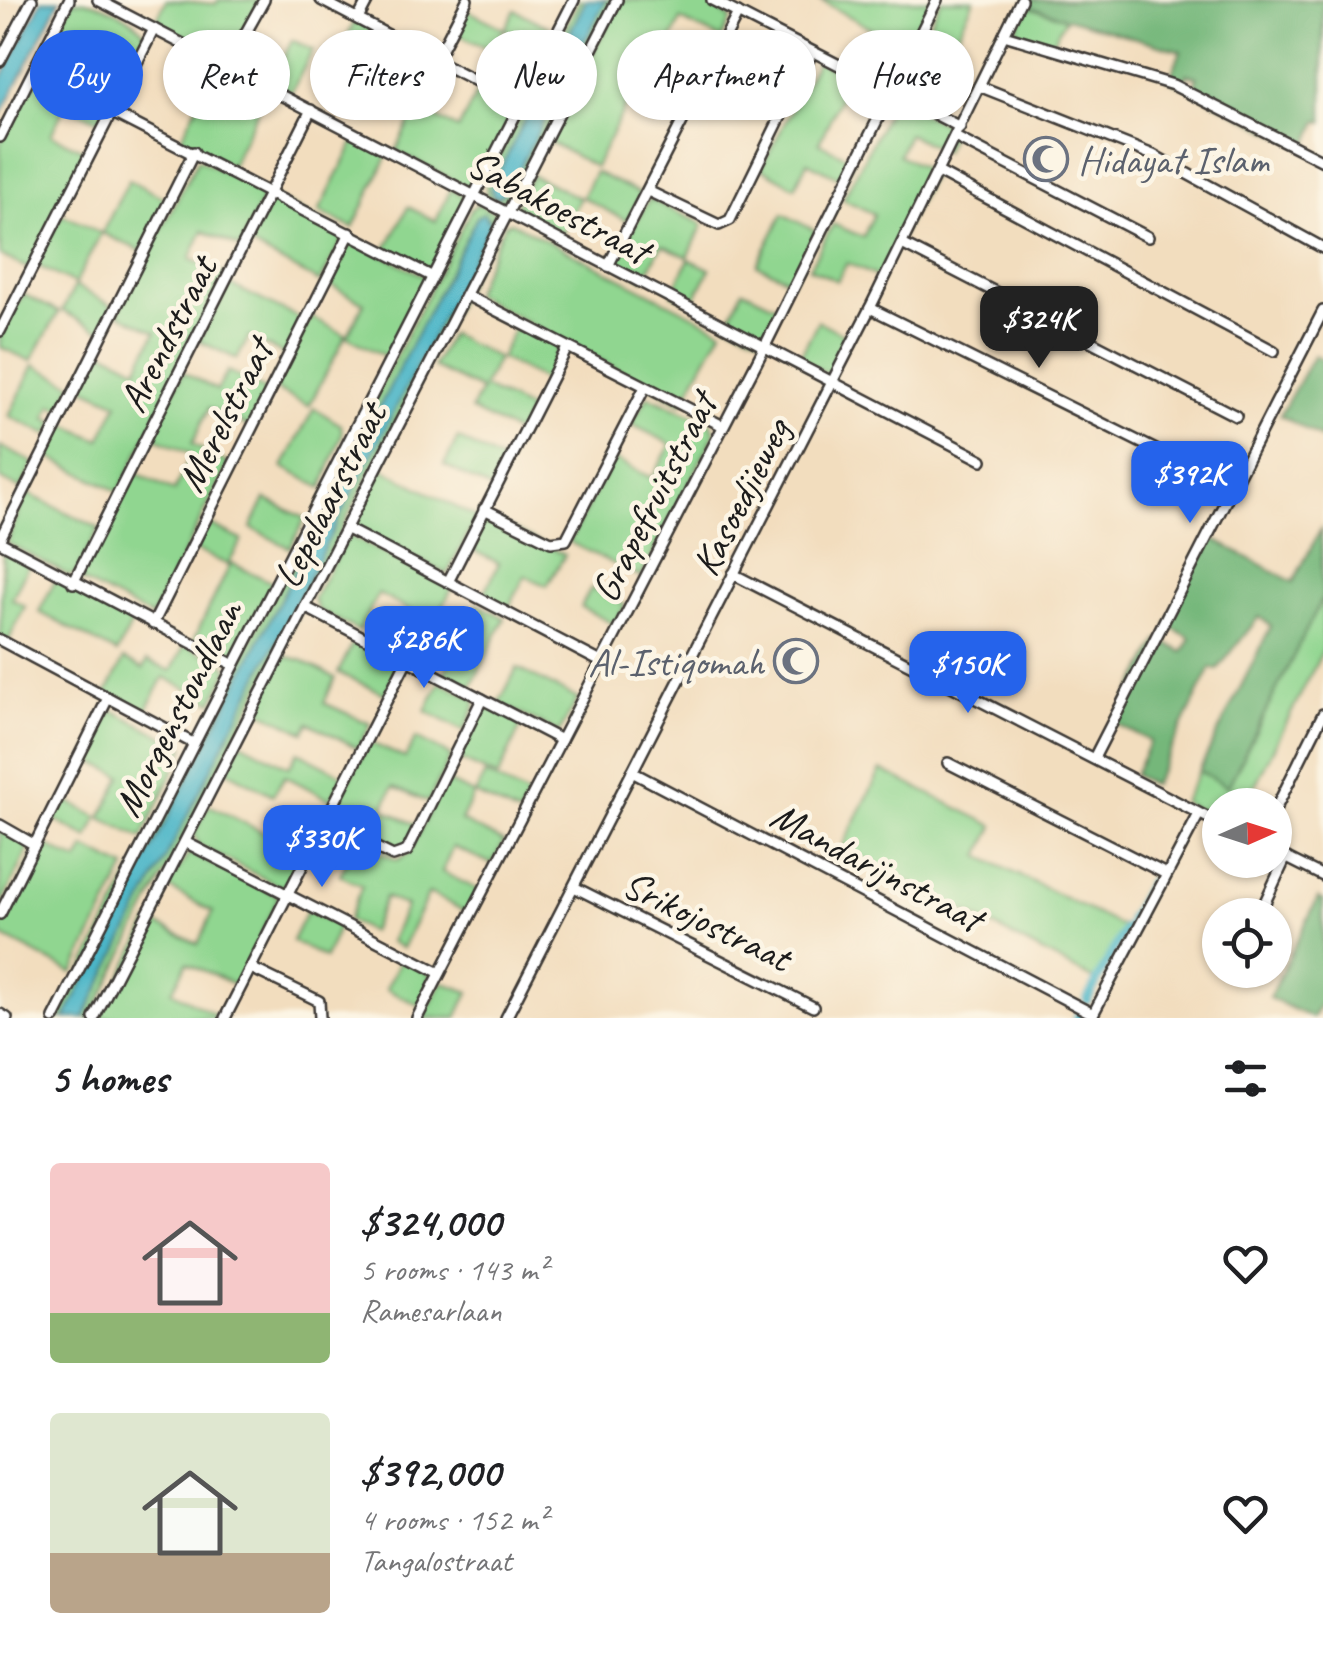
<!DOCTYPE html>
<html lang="en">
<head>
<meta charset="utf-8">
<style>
	body { margin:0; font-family:Caveat,sans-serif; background:#f2f2f2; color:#202124; height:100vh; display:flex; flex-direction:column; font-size:38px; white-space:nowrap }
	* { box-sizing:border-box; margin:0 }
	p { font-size:32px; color:#757577 }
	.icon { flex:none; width:55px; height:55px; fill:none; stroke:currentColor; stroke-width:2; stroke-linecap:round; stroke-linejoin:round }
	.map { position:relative; height:1018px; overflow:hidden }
	.panel { display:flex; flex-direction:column; background:#fff; flex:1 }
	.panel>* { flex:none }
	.top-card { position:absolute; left:30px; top:30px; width:1265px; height:90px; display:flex; gap:20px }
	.needle { width:65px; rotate:87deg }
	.fabs { position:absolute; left:1202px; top:788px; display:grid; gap:20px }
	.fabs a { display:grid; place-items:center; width:90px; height:90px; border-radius:50%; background:#fff; box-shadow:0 2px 8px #0004; font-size:50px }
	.price { position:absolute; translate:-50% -85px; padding:0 22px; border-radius:20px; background:#2563eb; color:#fff; font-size:32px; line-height:65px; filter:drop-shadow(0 2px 5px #0008) }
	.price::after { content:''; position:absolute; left:50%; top:60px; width:30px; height:22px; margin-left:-15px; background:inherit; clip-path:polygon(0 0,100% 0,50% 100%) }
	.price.current { background:#222; color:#fff }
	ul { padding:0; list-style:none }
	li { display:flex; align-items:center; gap:30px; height:250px; padding:0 50px }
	li span { display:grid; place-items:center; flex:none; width:280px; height:200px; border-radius:10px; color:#555 }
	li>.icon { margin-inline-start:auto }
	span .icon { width:120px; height:120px; fill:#fffc; stroke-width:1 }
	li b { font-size:42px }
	h2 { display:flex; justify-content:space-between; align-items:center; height:120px; padding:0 50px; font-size:42px }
	.pill { padding:0 35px; border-radius:45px; background:#fff; box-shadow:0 2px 8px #0004; font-size:35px; line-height:90px }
	.pill.current { background:#2563eb; color:#fff }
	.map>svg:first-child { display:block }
	.green { fill:#90d690; stroke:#567956; stroke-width:2.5 }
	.forest { fill:#74b77a; stroke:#486a4b; stroke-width:2.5 }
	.water { fill:#4bb6c8; stroke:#346972; stroke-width:2.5 }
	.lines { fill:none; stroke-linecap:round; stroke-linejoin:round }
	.canal { stroke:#4bb6c8; stroke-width:9 }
	.street-casing { stroke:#3c3934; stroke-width:14 }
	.street { stroke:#fff; stroke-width:9 }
	.labels { text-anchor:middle; stroke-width:9; stroke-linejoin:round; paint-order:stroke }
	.worship-label { font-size:40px; fill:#5b616d; stroke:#fcf5e5; text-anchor:start }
	.street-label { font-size:40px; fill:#1c1c1c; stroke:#fcf5e5 }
</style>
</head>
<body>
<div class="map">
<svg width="1323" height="1018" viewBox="0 0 1323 1018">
	<rect width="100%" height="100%" fill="#fcf5e5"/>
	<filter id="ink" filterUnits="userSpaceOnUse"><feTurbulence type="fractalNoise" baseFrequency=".01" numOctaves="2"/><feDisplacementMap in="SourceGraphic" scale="20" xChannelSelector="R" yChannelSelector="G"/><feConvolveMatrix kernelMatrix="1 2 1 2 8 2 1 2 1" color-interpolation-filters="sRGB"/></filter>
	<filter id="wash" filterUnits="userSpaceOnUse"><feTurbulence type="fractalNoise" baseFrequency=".0048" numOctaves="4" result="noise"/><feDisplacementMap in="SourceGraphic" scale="40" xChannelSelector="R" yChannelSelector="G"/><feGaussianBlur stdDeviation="2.25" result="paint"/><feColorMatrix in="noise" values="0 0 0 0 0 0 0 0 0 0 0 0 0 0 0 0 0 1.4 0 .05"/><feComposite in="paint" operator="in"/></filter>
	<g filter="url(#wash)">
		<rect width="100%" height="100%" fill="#f2ddbe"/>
		<g class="green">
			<path d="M73 0C95 0 136 16 146 36L105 123 65 106 51 135 88 152 29 269 0 255V143Z"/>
			<polygon points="166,0 216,4 218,0 260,0 230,57 222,60 154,25"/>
			<polygon points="579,0 586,0 491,192 504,195 513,181 606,0 614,0 515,194 507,203 486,196 486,183"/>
			<polygon points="620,0 705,0 731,19 721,39 681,20 668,46 708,66 688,107 638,82 595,167 548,141"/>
			<polygon points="820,0 932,0 908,49"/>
			<polygon points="941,0 974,0 939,74 911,61"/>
			<polygon points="1028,7 1066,17 1050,46 1013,35"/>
			<polygon points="465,9 505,29 515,10 556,31 546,51 504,29 493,51 453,32"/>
			<polygon points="356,19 377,30 356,71 335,61"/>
			<polygon points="292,40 313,50 291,93 271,83"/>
			<polygon points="398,45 417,55 396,95 377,85"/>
			<polygon points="817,61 850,76 819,143 854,160 844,180 807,162 795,187 761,168"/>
			<polygon points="217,66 267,92 231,166 180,140"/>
			<polygon points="480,87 516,109 477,186 470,189 396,151 417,108 458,129"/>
			<polygon points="899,101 948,126 952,133 944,151 908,134 899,155 933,173 880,278 847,263 837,281 809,268 833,224 863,237 874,214 843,199 892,103"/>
			<polygon points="356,139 388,155 353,228 319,212"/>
			<polygon points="198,159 265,192 241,248 203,231 190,259 227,275 119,492 45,455 61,423 100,440 118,403 80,386 100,349 137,368 156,332 118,313"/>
			<polygon points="595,172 641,194 627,221 582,197"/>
			<polygon points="532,175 580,198 560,237 515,208"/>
			<polygon points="129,180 168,200 141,251 102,233"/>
			<polygon points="451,189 463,196 466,204 433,268 427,270 386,249 408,207 436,221"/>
			<polygon points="273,197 341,231 342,242 320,282 248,244"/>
			<polygon points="649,199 703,224 688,257 662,245 644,279 622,268 616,258"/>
			<polygon points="478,204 497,214 498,223 91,1018 84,1018 490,218 477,217 65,1018 58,1018 471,209"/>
			<polygon points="62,214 101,233 75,284 36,265"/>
			<polygon points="783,214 816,231 792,281 757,265"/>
			<polygon points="511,222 722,330 682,403 473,294 504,225"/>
			<polygon points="358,242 424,276 426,282 387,357 347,337 364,303 328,284 348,245"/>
			<polygon points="689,259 710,269 692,304 672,294"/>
			<polygon points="229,284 303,320 285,355 249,337 237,359 199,341"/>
			<polygon points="75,286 113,306 101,331 62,311"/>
			<polygon points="743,290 779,307 762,338 727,323"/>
			<polygon points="23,294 59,312 31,361 0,347 0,336"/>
			<polygon points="311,317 346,335 309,406 274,389"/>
			<polygon points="818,321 849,337 829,374 798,360"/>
			<polygon points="516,325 559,347 547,382 500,358"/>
			<polygon points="450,334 498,358 483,387 530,410 518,433 471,410 481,390 433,367"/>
			<polygon points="34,365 73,384 62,409 52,405 46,418 55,422 48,435 9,416"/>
			<polygon points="228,371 268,392 249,427 209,408 192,444 229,464 152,617 82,581 81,576 134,472 174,491 191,454 152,436 183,372 217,390"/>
			<polygon points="648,396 711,423 715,433 641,577 569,542 613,459 652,478 671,444 631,424"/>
			<polygon points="314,408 341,425 342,434 322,488 283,467"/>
			<polygon points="458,438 505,463 491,489 444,465"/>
			<polygon points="0,446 34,463 21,489 0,479"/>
			<polygon points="381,468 477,518 447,574 356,530 353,521"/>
			<polygon points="26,493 99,528 77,572 70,576 7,543"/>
			<polygon points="265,499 305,518 290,548 251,528"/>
			<polygon points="487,516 565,555 547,586 525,576 508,609 483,596 499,563 468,548"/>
			<polygon points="206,523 242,540 228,565 193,549"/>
			<polygon points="348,535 452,588 435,623 378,594 359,631 318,610 313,599"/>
			<polygon points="3,550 29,564 12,599 25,606 8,642 0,638"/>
			<polygon points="231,563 273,583 231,659 193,641"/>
			<polygon points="56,579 134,619 117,653 39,612"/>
			<polygon points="591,588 625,605 615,625 581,607"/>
			<polygon points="1323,597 1323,650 1245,805 1220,805 1220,821 1183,802 1199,771 1228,786"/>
			<polygon points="478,604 505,618 471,687 444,674"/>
			<polygon points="356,637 399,664 385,694 338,673"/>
			<polygon points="185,645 226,665 228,669 213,702 164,677 144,715 106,694 124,659 143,669 147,661 171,671"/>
			<polygon points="284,656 301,660 335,678 324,703 371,724 358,748 309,723 304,732 257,709"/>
			<polygon points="517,668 578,699 559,733 499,703"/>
			<polygon points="440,682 474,698 476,705 464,731 426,711"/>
			<polygon points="490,707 522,723 498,777 456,758 478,714"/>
			<polygon points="112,710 185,747 142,838 101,818 122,776 85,758"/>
			<polygon points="416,738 451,756 428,802 393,787 383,809 417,825 407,846 393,853 337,826 332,813 369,742 405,758"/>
			<polygon points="241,742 289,767 298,752 343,775 331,800 285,776 273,795 226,770"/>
			<polygon points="881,770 994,826 980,856 1123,927 1095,980 842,847"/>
			<polygon points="485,774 528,796 519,815 475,794"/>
			<polygon points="445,781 474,794 461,821 504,842 492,864 453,847 442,872 479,890 468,913 429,893 402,948 390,942 406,906 385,897 371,932 348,920 362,886 340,875 357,843 397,860 409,853"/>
			<polygon points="63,799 98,817 88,838 53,819"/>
			<polygon points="209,805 304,853 290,881 281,887 200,846 194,835"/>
			<polygon points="0,830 26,844 28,851 0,907"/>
			<polygon points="40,842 78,861 85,848 126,868 73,973 0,935 0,924"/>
			<polygon points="189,853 279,896 238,986 187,963 172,991 221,1018 99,1018 150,921 198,944 213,912 167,887"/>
			<polygon points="307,910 339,925 325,958 292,941"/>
			<polygon points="402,957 431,975 421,1006 386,989"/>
			<polygon points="442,982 469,992 457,1018 423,1018"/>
		</g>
		<g class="forest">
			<polygon points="1031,0 1323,0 1323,122 1318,121 1306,149 1193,91 1197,77 1187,74 1183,86 1169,80 1181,51 1028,7"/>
			<polygon points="1314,355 1323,360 1323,439 1280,415"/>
			<polygon points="1321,529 1323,597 1228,787 1199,771 1271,626 1259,617 1217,670 1211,668 1153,785 1134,775 1150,741 1115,723 1159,640 1183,652 1191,638 1167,625 1210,537 1293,582"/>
			<polygon points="1318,898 1323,901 1323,1001 1312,1018 1269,998"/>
		</g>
		<g class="water">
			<polygon points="42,0 60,0 0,117 0,81"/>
			<polygon points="586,0 606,0 513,181 500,197 493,196 491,187"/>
			<polygon points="484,213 490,224 84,1018 65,1018 477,217"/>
		</g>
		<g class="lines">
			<g class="canal">
				<polyline points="1130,919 1150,882"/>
				<polyline points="1087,1000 1126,927"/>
				<polyline points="1077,1018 1079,1015"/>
			</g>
		</g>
	</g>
	<g filter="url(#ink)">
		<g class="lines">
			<defs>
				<g id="street">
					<polyline points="98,0 982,460"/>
					<polyline points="321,0 520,104"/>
					<polyline points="712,0 960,127"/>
					<polyline points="358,19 368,0"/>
					<polyline points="1004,35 1173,85 1323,161"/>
					<polyline points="436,60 467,0"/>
					<polyline points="0,61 32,0"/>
					<polyline points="228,65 264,0"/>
					<polyline points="979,86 1153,155 1323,248"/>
					<polyline points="113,113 431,276"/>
					<polyline points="0,137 69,0"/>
					<polyline points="955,137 1148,237"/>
					<polyline points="938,172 1274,351"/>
					<polyline points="648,191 719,225 730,220 812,53"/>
					<polyline points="902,244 1236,416"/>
					<polyline points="608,266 738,13"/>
					<polyline points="466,295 723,426"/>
					<polyline points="870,308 1190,467"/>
					<polyline points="0,331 154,29"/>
					<polyline points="484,509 551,542 566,540 645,387"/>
					<polyline points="347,529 601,662"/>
					<polyline points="0,539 194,152"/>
					<polyline points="0,542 234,665"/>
					<polyline points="733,574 1220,824"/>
					<polyline points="448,582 567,348"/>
					<polyline points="73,583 311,110"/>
					<polyline points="305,607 561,740"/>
					<polyline points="153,624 350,233"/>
					<polyline points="0,640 191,742"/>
					<polyline points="1094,758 1323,311"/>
					<polyline points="948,763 1166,874"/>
					<polyline points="632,772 1093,1014"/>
					<polyline points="1275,810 1323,714"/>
					<polyline points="324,822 393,856 407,851 482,699"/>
					<polyline points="0,825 35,845"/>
					<polyline points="185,842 440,973"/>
					<polyline points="1275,852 1323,876"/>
					<polyline points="574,887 813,1007"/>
					<polyline points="0,914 108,698"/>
					<polyline points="1259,915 1286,857"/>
					<polyline points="251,968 319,1001 320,1018"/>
					<polyline points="0,1014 7,1018"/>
					<polyline points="54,1018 574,0"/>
					<polyline points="94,1018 617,0"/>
					<polyline points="225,1018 407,660"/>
					<polyline points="417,1018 764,348 937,0"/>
					<polyline points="506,1018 870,308 1021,0"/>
					<polyline points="1091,1018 1199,814"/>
				</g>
			</defs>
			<use href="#street" class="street-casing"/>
			<use href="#street" class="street"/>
		</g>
	</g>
	<defs>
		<symbol id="mosque-ring" viewBox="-11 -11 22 22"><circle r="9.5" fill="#fcf5e5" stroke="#6b7280" stroke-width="1.5"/><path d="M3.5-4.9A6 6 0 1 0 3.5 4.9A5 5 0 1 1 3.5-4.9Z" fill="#6b7280"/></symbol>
	</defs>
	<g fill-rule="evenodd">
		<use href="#mosque-ring" x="1021" y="134" width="50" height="50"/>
		<use href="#mosque-ring" x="771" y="636" width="50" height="50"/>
	</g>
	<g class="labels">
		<g class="worship-label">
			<text x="1078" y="173">Hidayat Islam</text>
			<text x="764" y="675" text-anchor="end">Al-Istiqomah</text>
		</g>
		<g class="street-label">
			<text transform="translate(559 206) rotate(28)" y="14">Sabakoestraat</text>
			<text transform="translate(167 334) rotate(-63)" y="14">Arendstraat</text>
			<text transform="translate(224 415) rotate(-63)" y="14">Merelstraat</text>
			<text transform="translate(329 495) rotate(-63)" y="14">Lepelaarstraat</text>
			<text transform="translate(653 497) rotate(-63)" y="14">Grapefruitstraat</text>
			<text transform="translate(740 497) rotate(-63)" y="14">Kasoedjieweg</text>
			<text transform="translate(177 708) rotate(-63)" y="14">Morgenstondlaan</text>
			<text transform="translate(877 866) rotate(28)" y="14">Mandarijnstraat</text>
			<text transform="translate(707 920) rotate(26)" y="14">Srikojostraat</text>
		</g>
	</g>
</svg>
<div class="fabs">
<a><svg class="needle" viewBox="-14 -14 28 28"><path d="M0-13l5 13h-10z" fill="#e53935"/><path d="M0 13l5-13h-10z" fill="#757577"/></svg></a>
<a><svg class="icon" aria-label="locate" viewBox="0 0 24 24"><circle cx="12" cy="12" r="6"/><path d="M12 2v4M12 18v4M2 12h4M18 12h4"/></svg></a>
</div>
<b class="price current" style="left:1039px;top:371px">$324K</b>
<b class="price" style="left:1190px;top:526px">$392K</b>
<b class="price" style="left:424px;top:691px">$286K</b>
<b class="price" style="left:968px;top:716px">$150K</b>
<b class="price" style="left:322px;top:890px">$330K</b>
<div class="top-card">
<a class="pill current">Buy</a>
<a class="pill">Rent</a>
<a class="pill">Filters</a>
<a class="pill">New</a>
<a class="pill">Apartment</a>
<a class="pill">House</a>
</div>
</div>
<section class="panel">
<h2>5 homes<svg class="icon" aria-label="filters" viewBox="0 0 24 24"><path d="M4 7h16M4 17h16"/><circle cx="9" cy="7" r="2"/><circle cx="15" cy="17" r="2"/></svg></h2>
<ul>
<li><span style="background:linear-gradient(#f6c9c9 75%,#8fb573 0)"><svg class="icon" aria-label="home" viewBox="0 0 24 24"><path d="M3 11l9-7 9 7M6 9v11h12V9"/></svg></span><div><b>$324,000</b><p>5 rooms · 143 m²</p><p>Ramesarlaan</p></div><svg class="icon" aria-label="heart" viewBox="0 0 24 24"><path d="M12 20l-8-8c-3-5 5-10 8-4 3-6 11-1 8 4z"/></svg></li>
<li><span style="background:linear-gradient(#dfe7d0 70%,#b9a48a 0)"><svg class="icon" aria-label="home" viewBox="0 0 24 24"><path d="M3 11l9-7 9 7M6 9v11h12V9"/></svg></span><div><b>$392,000</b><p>4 rooms · 152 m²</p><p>Tangalostraat</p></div><svg class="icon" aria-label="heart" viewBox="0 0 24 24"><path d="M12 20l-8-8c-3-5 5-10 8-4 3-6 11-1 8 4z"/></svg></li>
</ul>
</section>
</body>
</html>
